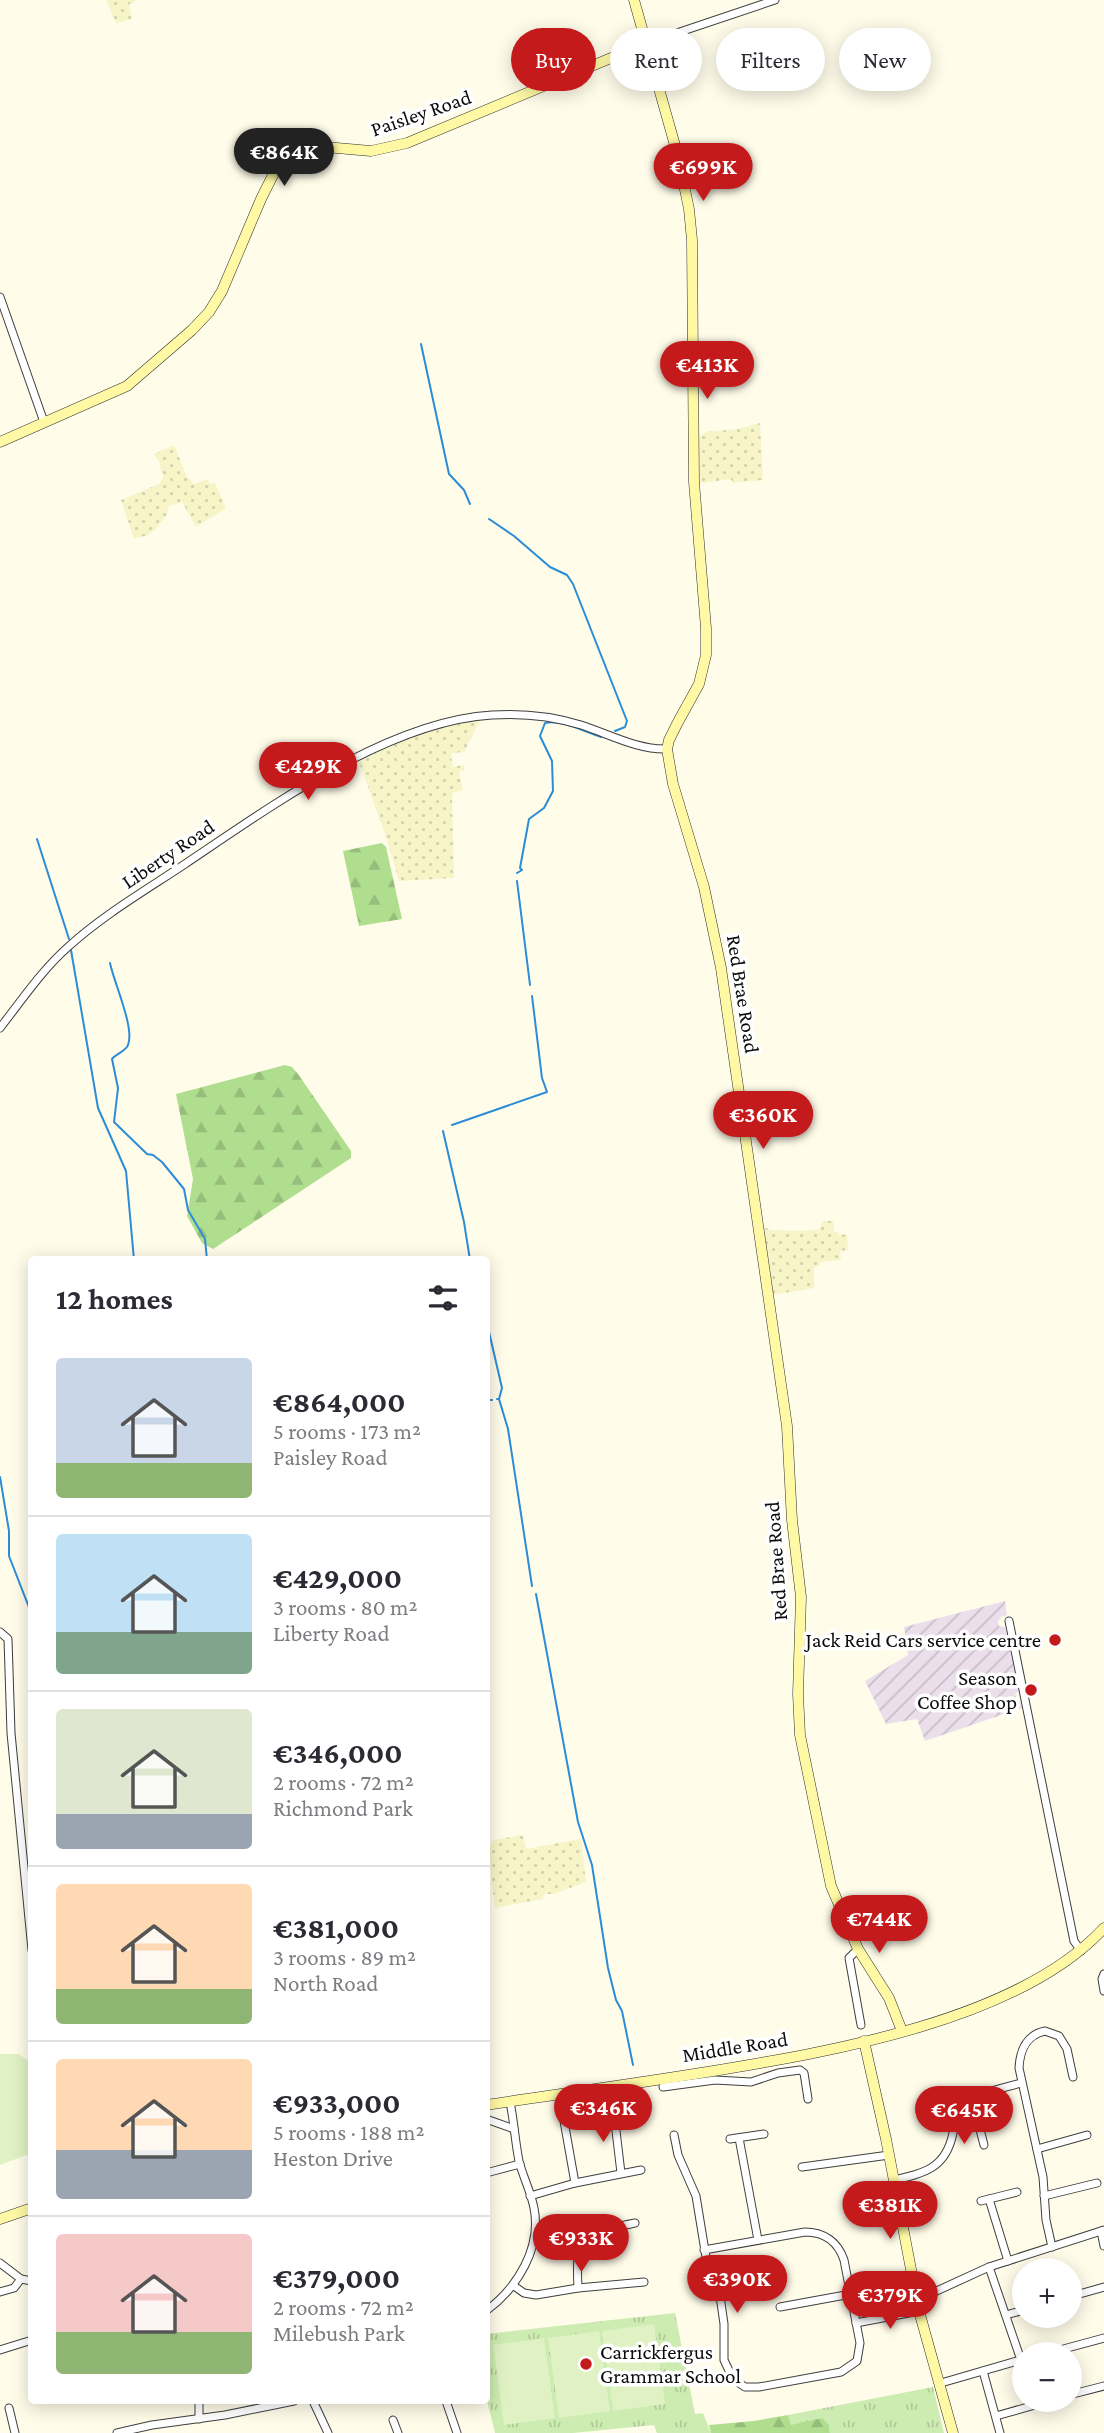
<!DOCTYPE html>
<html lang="en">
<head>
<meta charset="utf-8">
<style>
	body { margin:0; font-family:"Crimson Pro",serif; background:#f2f2f3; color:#2b2b33; height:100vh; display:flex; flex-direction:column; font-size:26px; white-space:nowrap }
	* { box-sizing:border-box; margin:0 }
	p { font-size:23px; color:#7c7c81 }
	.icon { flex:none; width:38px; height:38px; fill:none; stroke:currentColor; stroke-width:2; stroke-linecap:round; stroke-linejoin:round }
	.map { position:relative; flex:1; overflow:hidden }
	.sheet { position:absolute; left:28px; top:1256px; width:462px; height:1148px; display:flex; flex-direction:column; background:#fff; border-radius:7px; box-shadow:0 4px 18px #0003 }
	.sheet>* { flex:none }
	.banner { position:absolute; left:511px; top:28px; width:486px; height:63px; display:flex; gap:14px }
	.tools { position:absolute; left:1012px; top:2258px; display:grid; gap:14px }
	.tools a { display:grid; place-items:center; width:70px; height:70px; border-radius:50%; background:#fff; box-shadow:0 4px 18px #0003; font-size:35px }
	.price { position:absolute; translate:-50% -60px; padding:0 16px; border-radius:24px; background:#c51a1b; color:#fff; font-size:23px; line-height:46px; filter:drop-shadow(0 2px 4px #0008) }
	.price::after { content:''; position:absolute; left:50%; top:42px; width:21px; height:16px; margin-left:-10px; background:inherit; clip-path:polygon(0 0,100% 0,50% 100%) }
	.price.current { background:#222; color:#fff }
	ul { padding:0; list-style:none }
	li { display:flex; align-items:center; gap:21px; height:175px; padding:0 28px }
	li+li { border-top:2px solid #e1e1e2 }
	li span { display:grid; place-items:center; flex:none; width:196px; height:140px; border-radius:7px; color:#555 }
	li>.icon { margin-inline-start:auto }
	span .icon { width:84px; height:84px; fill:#fffc; stroke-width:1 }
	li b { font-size:30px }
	h2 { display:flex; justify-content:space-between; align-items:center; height:84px; padding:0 28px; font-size:30px }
	.pill { padding:0 24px; border-radius:32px; background:#fff; box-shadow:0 4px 18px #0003; font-size:24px; line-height:63px }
	.pill.current { background:#c51a1b; color:#fff }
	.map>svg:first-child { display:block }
	.industrial { fill:url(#industrial-furrows) }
	.farmland { fill:url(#farmland-dots) }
	.grass { fill:url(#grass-tufts) }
	.forest { fill:url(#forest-firs) }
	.pitch { fill:#e0f2c4 }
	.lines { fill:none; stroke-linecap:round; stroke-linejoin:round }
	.stream { stroke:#2c8cd7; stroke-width:2 }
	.street-casing { stroke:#3f3f3f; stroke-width:9 }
	.secondary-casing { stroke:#2e2e2e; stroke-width:11 }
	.street { stroke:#fff; stroke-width:7 }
	.secondary { stroke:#fff9a5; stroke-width:10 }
	.poi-dot { fill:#c51a1b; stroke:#fff; stroke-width:2.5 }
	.labels { text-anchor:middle; stroke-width:7; stroke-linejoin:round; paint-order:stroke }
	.street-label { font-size:21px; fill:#0c0c0c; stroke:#fff }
	.poi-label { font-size:21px; fill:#0c0c0c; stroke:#fff; text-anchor:end }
</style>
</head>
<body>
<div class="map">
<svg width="1104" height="2433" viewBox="0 0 1104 2433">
	<defs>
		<pattern id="industrial-furrows" width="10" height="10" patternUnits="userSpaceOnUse" patternTransform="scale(1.75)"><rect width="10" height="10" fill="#ebdfec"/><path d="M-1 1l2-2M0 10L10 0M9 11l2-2" fill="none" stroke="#c8bec9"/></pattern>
		<pattern id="farmland-dots" width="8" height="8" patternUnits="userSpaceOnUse" patternTransform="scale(1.75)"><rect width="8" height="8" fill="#f7f5c8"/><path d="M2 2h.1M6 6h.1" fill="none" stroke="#d3d1ab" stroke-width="1.8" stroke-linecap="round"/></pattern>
		<pattern id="grass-tufts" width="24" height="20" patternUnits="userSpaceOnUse" patternTransform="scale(1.75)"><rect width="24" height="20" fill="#cdecb1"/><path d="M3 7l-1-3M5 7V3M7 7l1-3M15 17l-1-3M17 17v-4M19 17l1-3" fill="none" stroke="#afc997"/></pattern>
		<pattern id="forest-firs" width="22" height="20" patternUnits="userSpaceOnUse" patternTransform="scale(1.75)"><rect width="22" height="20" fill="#b0de8f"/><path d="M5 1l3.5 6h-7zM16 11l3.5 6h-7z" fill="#96bd7a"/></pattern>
	</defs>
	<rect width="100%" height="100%" fill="#fffcea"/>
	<polygon class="industrial" points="1005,1601 1007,1615 1001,1617 998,1622 999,1626 1005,1627 1019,1691 1015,1694 1016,1697 1016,1700 1021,1702 1022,1708 925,1741 917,1719 886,1724 865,1681 908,1655 904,1627"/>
	<g class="farmland">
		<polygon points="106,0 138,0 129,4 132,19 116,23"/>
		<polygon points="760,423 763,480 733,483 731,479 696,484 697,438 706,432 738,429"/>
		<polygon points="174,445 187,477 194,484 208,479 210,484 215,483 226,508 196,527 182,502 169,506 167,515 155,530 148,535 134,539 121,500 159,484 163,478 159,462 154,454"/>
		<polygon points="481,719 464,752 452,753 451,756 453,767 464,765 465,770 459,771 463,790 453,793 452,798 454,878 399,881 385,834 359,762 397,741 446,724"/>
		<polygon points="822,1221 833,1221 834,1232 838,1232 839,1235 847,1234 848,1250 840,1251 841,1260 820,1262 820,1266 814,1267 814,1288 772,1295 764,1227 771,1230 800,1231 820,1229"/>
		<polygon points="523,1835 526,1849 581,1839 586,1882 554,1894 544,1894 543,1899 495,1908 488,1847 494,1840"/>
	</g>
	<g class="grass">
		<polygon points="675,2313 695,2414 703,2413 711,2433 657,2433 654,2425 573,2433 495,2433 487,2401 486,2334"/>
		<polygon points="933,2387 944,2433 830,2433 829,2425 790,2425 788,2415"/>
	</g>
	<g class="forest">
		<polygon points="382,843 386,847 402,919 359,926 343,851"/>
		<polygon points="285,1065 292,1067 298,1074 351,1151 351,1158 213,1249 202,1243 187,1216 193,1179 176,1094"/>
		<polygon points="788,2415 791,2425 822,2418 829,2425 830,2433 711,2433 709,2425 754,2421"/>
	</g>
	<g class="pitch">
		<polygon points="0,2054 19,2054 31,2063 32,2153 0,2165"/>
		<polygon points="654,2324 665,2404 613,2411 602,2331"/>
		<polygon points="599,2331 610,2411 559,2418 548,2338"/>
		<polygon points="544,2338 555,2418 504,2425 493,2345"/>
	</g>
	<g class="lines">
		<g class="stream">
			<polyline points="421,344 449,474 464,490 470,504"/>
			<polyline points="489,519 514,536 550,567 567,575 573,584 627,721 625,727 615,731"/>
			<polyline points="37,839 69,939"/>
			<path d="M517 873 522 870 520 868 529 819 544 808 553 791 552 761 540 736 545 723C562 719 585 732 601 737"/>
			<polyline points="517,881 530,985"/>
			<polyline points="71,950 98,1108 126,1171 134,1260"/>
			<path d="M110 963C114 983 135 1028 128 1045 126 1051 116 1054 112 1059L118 1088 114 1122 147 1154 153 1155 162 1162 184 1189 188 1210 205 1239 207 1260"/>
			<polyline points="452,1125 547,1092 542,1078 532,996"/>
			<polyline points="443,1131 464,1222 470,1260"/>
			<polyline points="486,1319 502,1388 499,1399"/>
			<polyline points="497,1399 499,1399 508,1429 532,1586"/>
			<polyline points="486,1400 492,1400"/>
			<polyline points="0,1477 9,1531 9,1556 32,1615"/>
			<polyline points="536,1594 578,1822 592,1865 608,1968 616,2000 622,2011 633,2065"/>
			<polyline points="637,2089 642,2112"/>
		</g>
		<defs>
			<g id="street">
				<polyline points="647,43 775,0"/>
				<polyline points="0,297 44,422"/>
				<path d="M0 1028C21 1001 42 970 68 947 103 915 146 890 185 864 270 807 388 721 492 715 522 713 552 716 581 725 609 734 638 750 667 749"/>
				<polyline points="1009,1621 1074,1941 1081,1951"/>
				<polyline points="0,1632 8,1639 11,1733 32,1950"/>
				<polyline points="858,1949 849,1958 861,2025"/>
				<polyline points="1104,1974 1102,1979 1104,1991"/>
				<polyline points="663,2087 715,2080 751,2082 778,2073 800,2070 804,2073 808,2099"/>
				<polyline points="972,2099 984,2145"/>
				<polyline points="614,2114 621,2173"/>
				<polyline points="486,2119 514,2129"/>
				<polyline points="564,2121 575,2183"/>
				<path d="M674 2135 678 2155 696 2196 706 2257 719 2289 724 2324V2360L733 2379 745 2387H759L841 2372 857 2361 860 2343 844 2260C838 2242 824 2232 805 2232L704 2250"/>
				<polyline points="739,2138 758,2240"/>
				<polyline points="730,2139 764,2134"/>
				<polyline points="1037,2149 1087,2135"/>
				<polyline points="802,2167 889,2155"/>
				<polyline points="486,2173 520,2164"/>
				<path d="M894 2180C925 2173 946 2168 953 2133 955 2124 955 2115 961 2108 976 2092 1001 2089 1021 2083"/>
				<polyline points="530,2196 575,2183 641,2170"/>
				<polyline points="1044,2196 1097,2183"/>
				<polyline points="989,2199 1008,2261"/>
				<polyline points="981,2201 1017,2192"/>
				<polyline points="1101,2231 1104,2246"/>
				<path d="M1052 2247 1046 2220 1043 2177 1019 2068C1020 2050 1026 2035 1045 2031L1059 2036 1067 2049 1073 2077"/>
				<polyline points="0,2263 21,2279 32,2281"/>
				<polyline points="989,2267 1021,2360"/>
				<polyline points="514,2286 524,2293 536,2295 578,2288 644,2282"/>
				<path d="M578 2288C575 2230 583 2234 635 2223"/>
				<polyline points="0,2292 14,2288 21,2279"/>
				<polyline points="1069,2297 1104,2287"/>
				<polyline points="917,2300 989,2267 1104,2230"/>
				<polyline points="780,2307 851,2294"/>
				<path d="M486 2311C517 2288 542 2248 534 2208 531 2192 523 2177 519 2161 515 2141 514 2121 510 2102"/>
				<polyline points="1006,2315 1024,2310"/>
				<polyline points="856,2323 919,2311"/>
				<polyline points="0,2350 32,2340"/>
				<polyline points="1045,2354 1104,2338"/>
				<polyline points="983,2371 1000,2433"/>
				<polyline points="941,2383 1024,2359"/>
				<polyline points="1069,2395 1104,2386"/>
				<polyline points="199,2401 199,2419"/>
				<polyline points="313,2401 328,2433"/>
				<polyline points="446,2401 457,2433"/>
				<polyline points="9,2408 15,2433"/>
				<polyline points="996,2416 1056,2399"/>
				<polyline points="393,2420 398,2433"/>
				<polyline points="117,2433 152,2425 225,2415 294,2401"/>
			</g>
			<g id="secondary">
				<polyline points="634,0 678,156 689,209 692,240 694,482 706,628 706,655 699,684 678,722 669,740 667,749 673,784 704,887 721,968 787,1426 792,1520 801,1597 798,1694 800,1735 831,1886 858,1949 889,1998 902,2031"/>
				<polyline points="0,442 127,386 192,330 209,312 222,291 261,199 280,161 289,151 301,146 314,146 371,151 407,143 647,43"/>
				<polyline points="864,2041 886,2139 919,2311 953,2433"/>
				<path d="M486 2105C560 2094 633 2084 707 2072 828 2052 1018 2021 1104 1928"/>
				<polyline points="0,2219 32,2208"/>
			</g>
		</defs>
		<use href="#street" class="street-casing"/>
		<use href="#secondary" class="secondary-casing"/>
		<use href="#street" class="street"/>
		<use href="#secondary" class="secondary"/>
	</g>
	<g class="poi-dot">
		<circle cx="1055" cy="1640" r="7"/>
		<circle cx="1031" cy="1690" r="7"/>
		<circle cx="586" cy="2364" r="7"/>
	</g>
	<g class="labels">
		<g class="street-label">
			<text transform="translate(421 113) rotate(-19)" y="7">Paisley Road</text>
			<text transform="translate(168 854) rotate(-34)" y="7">Liberty Road</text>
			<text transform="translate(743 994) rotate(81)" y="7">Red Brae Road</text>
			<text transform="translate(776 1561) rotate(-94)" y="7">Red Brae Road</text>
			<text transform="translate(735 2047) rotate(-9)" y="7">Middle Road</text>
		</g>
		<g class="poi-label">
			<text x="1041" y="1647">Jack Reid Cars service centre</text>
			<text x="1017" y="1685">Season<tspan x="1017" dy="24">Coffee Shop</tspan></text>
			<text x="600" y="2359" text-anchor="start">Carrickfergus<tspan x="600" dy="24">Grammar School</tspan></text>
		</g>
	</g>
</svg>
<div class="tools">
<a>+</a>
<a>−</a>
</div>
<b class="price current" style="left:284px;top:188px">€864K</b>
<b class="price" style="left:703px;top:203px">€699K</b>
<b class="price" style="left:707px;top:401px">€413K</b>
<b class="price" style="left:308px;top:802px">€429K</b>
<b class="price" style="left:763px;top:1151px">€360K</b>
<b class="price" style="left:879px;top:1955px">€744K</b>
<b class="price" style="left:603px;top:2144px">€346K</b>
<b class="price" style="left:964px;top:2146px">€645K</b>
<b class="price" style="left:890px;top:2241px">€381K</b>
<b class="price" style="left:581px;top:2274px">€933K</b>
<b class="price" style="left:737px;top:2315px">€390K</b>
<b class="price" style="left:890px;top:2331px">€379K</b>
<div class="banner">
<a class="pill current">Buy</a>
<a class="pill">Rent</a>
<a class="pill">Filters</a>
<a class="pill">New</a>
</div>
<section class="sheet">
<h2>12 homes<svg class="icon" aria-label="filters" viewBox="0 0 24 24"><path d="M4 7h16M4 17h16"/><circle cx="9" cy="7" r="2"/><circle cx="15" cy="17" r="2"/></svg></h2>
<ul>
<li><span style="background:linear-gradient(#c9d6e8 75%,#8fb573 0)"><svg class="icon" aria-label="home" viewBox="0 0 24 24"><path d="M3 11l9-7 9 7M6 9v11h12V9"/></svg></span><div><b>€864,000</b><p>5 rooms · 173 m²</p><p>Paisley Road</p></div></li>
<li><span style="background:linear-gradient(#bfe0f5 70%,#7fa58c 0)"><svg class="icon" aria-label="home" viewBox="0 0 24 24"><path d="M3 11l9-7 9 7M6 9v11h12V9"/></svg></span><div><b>€429,000</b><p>3 rooms · 80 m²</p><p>Liberty Road</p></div></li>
<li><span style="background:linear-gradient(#dfe7d0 75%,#9aa5b1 0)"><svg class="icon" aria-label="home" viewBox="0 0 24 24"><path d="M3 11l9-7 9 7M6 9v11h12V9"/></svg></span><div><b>€346,000</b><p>2 rooms · 72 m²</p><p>Richmond Park</p></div></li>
<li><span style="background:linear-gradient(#ffd9b3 75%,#8fb573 0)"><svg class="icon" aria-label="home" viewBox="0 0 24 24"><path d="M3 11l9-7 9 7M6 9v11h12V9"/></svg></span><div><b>€381,000</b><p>3 rooms · 89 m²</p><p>North Road</p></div></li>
<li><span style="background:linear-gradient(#ffd9b3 65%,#9aa5b1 0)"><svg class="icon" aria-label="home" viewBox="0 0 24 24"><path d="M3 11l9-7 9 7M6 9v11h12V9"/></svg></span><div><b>€933,000</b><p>5 rooms · 188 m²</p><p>Heston Drive</p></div></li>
<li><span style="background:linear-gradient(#f6c9c9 70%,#8fb573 0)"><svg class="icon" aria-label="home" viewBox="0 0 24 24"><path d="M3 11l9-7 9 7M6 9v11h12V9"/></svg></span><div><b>€379,000</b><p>2 rooms · 72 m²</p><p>Milebush Park</p></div></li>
</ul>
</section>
</div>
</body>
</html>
